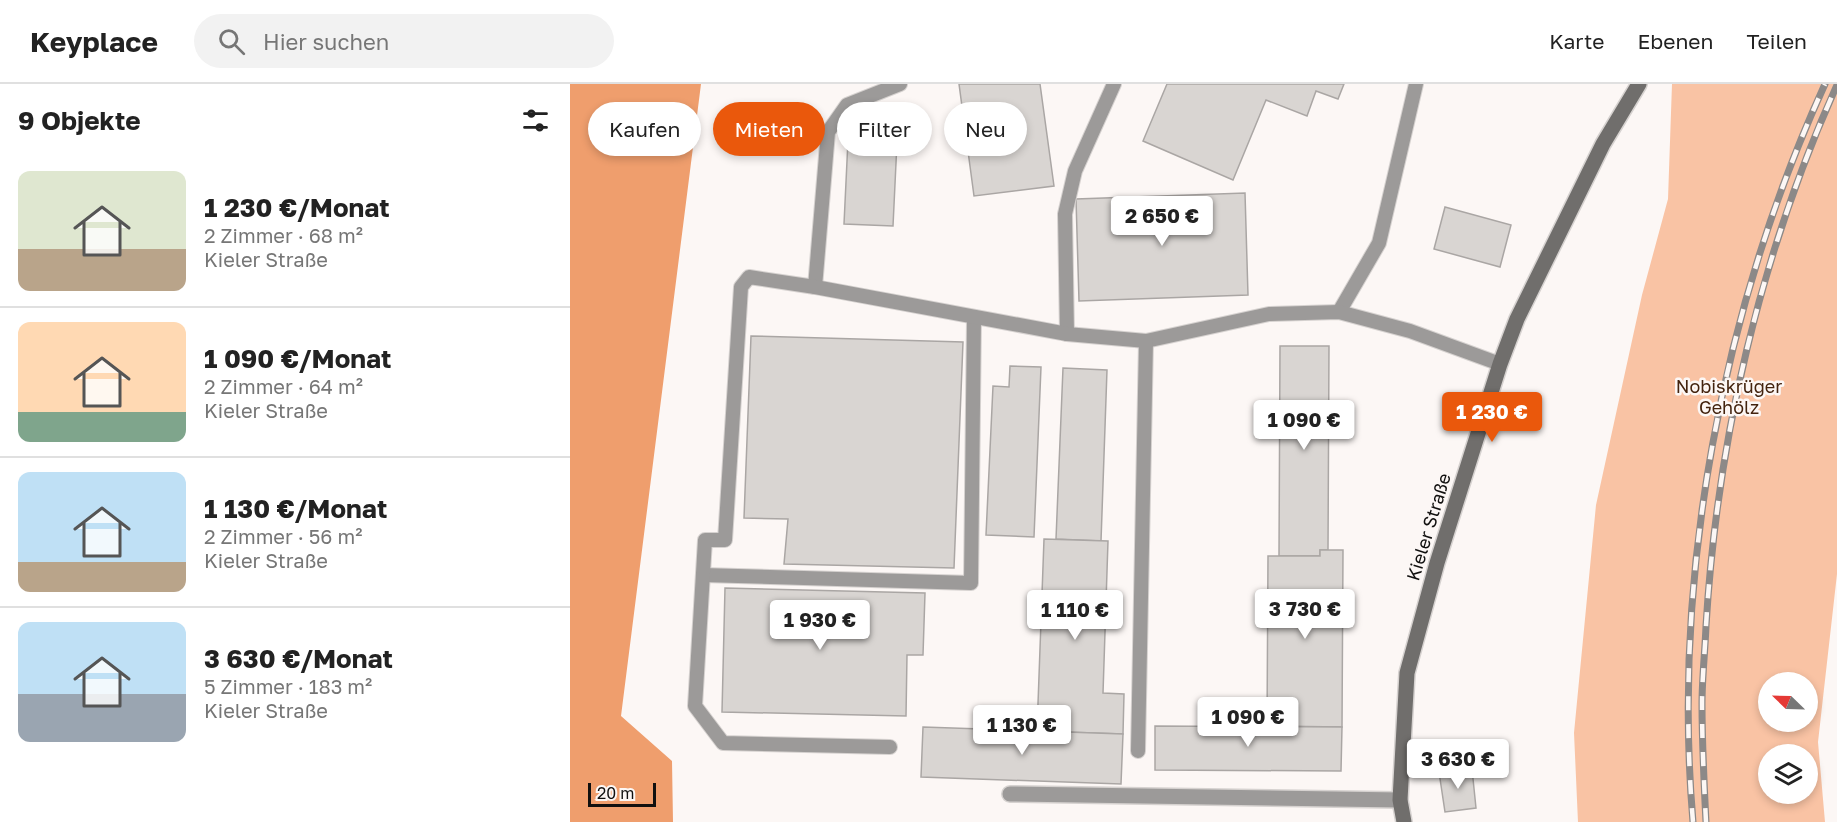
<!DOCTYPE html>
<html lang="de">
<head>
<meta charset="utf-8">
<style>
	body { margin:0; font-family:"Golos Text",sans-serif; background:#f2f2f2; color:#222; height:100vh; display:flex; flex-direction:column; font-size:22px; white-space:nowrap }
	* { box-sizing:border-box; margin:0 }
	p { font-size:20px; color:#767676 }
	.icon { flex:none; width:33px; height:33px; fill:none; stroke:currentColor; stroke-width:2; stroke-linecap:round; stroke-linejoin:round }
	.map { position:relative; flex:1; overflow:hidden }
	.panel { display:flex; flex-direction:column; background:#fff; width:570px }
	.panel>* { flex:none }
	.banner { position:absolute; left:18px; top:18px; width:570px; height:54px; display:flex; gap:12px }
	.needle { width:39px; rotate:293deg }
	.fabs { position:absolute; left:1188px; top:588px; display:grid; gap:12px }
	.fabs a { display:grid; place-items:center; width:60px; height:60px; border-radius:50%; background:#fff; box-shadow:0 3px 9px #0003; font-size:30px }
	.scale { position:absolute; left:18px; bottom:15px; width:68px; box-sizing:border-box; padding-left:6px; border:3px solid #11100f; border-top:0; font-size:16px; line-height:21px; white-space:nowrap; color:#11100f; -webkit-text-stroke:4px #fcf7f5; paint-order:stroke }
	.price { position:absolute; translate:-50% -51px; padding:0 14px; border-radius:6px; background:#fff; color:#222; font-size:20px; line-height:39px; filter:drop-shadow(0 2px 3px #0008) }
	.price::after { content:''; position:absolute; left:50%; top:36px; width:18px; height:14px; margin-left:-9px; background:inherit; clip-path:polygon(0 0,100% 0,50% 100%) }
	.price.current { background:#ea580c; color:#fff }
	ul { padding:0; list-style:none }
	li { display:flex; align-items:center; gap:18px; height:150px; padding:0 18px }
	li+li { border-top:2px solid #e0e0e0 }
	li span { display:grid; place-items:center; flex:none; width:168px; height:120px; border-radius:12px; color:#555 }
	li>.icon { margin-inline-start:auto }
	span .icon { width:72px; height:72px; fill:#fffc; stroke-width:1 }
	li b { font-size:26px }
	h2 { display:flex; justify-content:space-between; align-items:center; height:72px; padding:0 18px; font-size:26px }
	.pill { padding:0 21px; border-radius:27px; background:#fff; box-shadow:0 3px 9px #0003; font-size:21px; line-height:54px }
	.pill.current { background:#ea580c; color:#fff }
	header { display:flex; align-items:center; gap:36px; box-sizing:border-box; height:84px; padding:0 30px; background:#fff; border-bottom:2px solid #e0e0e0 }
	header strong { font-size:28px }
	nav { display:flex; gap:33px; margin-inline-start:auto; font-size:21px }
	.search { width:420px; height:54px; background:#f2f2f2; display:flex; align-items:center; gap:15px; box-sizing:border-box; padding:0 21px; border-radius:33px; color:#767676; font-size:22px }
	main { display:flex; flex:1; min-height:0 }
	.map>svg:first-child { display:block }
	.green { fill:#f9c3a4; fill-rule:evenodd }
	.water { fill:#ef9e6d }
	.building { fill:#d9d5d2; stroke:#aaa6a4; stroke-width:1.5 }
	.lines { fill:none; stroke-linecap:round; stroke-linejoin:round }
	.service-casing { stroke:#d6d2d0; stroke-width:16 }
	.minor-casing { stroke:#d6d2d0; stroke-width:18 }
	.secondary-casing { stroke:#d6d2d0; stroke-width:18 }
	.service { stroke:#9c9a99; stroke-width:14 }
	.minor { stroke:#9c9a99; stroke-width:15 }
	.secondary { stroke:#706e6c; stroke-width:15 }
	.rail-casing { stroke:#8c8988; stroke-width:7 }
	.rail { stroke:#fcf7f5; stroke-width:4.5; stroke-dasharray:14; stroke-linecap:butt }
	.labels { text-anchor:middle; stroke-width:5; stroke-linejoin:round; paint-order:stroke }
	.park-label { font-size:18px; fill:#43230e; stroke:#fcf7f5 }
	.street-label { font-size:18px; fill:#11100f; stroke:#fcf7f5 }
</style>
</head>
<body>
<header>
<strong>Keyplace</strong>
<div class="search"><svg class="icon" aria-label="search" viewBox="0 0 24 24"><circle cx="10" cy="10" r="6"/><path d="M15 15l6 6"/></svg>Hier suchen</div>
<nav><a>Karte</a><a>Ebenen</a><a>Teilen</a></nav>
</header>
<main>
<section class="panel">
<h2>9 Objekte<svg class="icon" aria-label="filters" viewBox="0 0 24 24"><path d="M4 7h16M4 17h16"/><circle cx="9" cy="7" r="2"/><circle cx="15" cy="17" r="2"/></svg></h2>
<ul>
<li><span style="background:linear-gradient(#dfe7d0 65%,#b9a48a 0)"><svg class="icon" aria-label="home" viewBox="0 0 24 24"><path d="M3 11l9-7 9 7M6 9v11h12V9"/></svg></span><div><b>1 230 €/Monat</b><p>2 Zimmer · 68 m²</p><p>Kieler Straße</p></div></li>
<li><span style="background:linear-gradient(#ffd9b3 75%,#7fa58c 0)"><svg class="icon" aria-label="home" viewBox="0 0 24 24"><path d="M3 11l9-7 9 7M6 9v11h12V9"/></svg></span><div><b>1 090 €/Monat</b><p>2 Zimmer · 64 m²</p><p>Kieler Straße</p></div></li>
<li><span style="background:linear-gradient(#bfe0f5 75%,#b9a48a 0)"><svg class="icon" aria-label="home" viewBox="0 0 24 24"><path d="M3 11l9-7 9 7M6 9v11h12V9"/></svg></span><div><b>1 130 €/Monat</b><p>2 Zimmer · 56 m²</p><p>Kieler Straße</p></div></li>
<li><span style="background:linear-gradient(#bfe0f5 60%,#9aa5b1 0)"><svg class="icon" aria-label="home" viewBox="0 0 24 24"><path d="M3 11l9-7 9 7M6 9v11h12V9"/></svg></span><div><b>3 630 €/Monat</b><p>5 Zimmer · 183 m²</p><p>Kieler Straße</p></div></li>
</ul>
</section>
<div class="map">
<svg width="1267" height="738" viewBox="0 0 1267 738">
	<rect width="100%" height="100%" fill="#fcf7f5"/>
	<path class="green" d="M1102 0H1267V490L1248 658 1255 738H1008L1004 649 1026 421 1072 211 1098 115ZM1198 598H1238V638H1198ZM1198 670H1238V710H1198Z"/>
	<polygon class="water" points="0,0 131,0 51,632 102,677 103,738 0,738"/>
	<g class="building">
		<polygon points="389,0 470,0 484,102 404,112"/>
		<polygon points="597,0 774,0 768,15 746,7 737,32 696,16 663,96 573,57"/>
		<polygon points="279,35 328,37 323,142 274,140"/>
		<polygon points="675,109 678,211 509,217 506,115"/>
		<polygon points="875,123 941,141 930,183 864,165"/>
		<polygon points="181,252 393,258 384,484 214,480 218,435 174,434"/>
		<polygon points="710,262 759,262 758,466 750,466 750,472 709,472"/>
		<polygon points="440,282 471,283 464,453 416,451 423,302 439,303"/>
		<polygon points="493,284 537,286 531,457 486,455"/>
		<polygon points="474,455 538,457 533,609 554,610 553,650 467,647"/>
		<polygon points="750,466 773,466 772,643 697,642 698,472 750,472"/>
		<polygon points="155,504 355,509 353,571 337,571 336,632 152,628"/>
		<polygon points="585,642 772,643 771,687 585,686"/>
		<polygon points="353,643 553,650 551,700 351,693"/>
		<polygon points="902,685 906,724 875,728 869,688"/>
	</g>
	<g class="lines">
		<defs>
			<g id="service">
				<polyline points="245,203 258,48 277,21 330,0"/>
				<polyline points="769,228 809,159 846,0"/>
				<polyline points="497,250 495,130 505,87 544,0"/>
				<polyline points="133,491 401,499 404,233"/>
				<polyline points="320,663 153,659 125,622 135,456 155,456 171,203 179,193 245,203 497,250 576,257 699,230 769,228 840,247 930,280"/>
				<polyline points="568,667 576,257"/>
			</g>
			<polyline id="minor" points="440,710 830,716"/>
			<polyline id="secondary" points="834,738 830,716 837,589 867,479 930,280 947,235 1033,60 1069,0"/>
		</defs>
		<use href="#service" class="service-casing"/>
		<use href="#minor" class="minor-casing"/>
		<use href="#secondary" class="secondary-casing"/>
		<use href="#service" class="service"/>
		<use href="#minor" class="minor"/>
		<use href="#secondary" class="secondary"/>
		<defs>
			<g id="rail">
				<path d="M1123 738C1102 491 1152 225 1255 0"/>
				<path d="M1136 738C1134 699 1132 659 1132 620 1132 594 1135 568 1136 542 1147 357 1190 171 1267 1"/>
			</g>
		</defs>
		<use href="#rail" class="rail-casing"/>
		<use href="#rail" class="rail"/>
	</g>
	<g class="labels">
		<g class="park-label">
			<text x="1159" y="309">Nobiskrüger<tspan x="1159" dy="21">Gehölz</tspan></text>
		</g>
		<g class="street-label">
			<text transform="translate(859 443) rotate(-73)" y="6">Kieler Straße</text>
		</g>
	</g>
</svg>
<div class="fabs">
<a><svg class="needle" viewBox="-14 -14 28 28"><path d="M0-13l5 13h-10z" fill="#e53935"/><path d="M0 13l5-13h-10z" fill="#767676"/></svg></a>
<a><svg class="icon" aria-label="layers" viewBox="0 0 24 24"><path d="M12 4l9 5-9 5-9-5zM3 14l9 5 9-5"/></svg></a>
</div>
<div class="scale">20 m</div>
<b class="price" style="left:592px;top:163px">2 650 €</b>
<b class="price current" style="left:922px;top:359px">1 230 €</b>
<b class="price" style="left:734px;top:367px">1 090 €</b>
<b class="price" style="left:735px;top:556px">3 730 €</b>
<b class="price" style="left:505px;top:557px">1 110 €</b>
<b class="price" style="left:250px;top:567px">1 930 €</b>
<b class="price" style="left:678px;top:664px">1 090 €</b>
<b class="price" style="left:452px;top:672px">1 130 €</b>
<b class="price" style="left:888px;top:706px">3 630 €</b>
<div class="banner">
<a class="pill">Kaufen</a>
<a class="pill current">Mieten</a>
<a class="pill">Filter</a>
<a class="pill">Neu</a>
</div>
</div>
</main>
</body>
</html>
